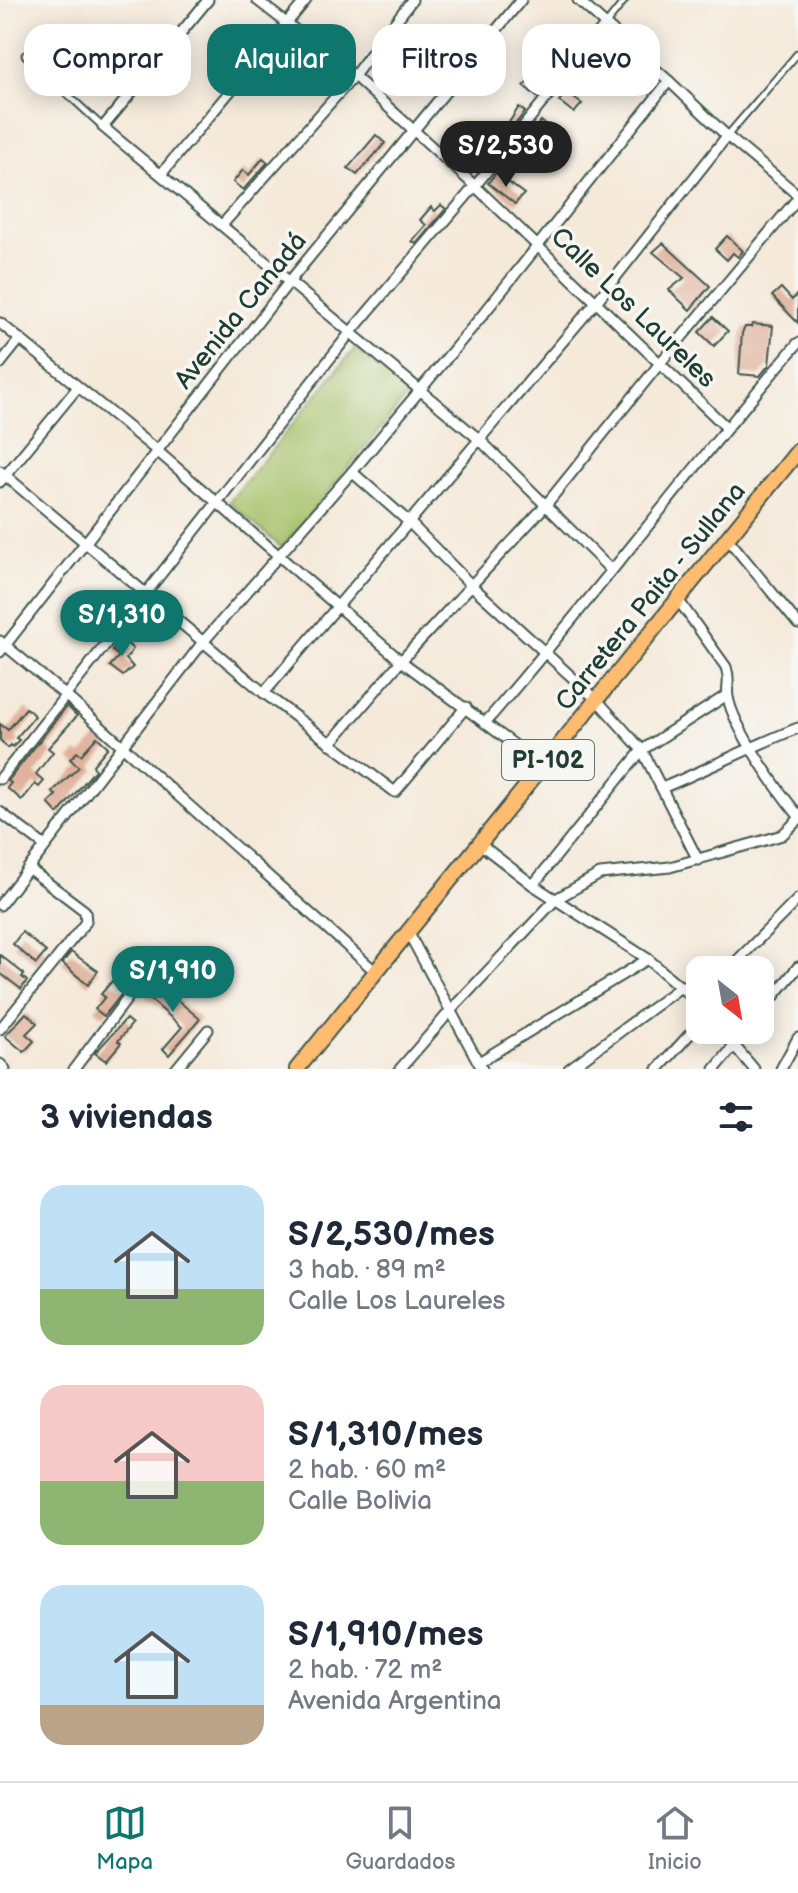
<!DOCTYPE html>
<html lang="es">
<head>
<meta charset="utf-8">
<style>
	body { margin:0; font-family:"Balsamiq Sans",sans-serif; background:#f6f6f7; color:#1f2937; height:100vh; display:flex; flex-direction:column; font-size:30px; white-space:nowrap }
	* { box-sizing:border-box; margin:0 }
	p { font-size:26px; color:#747a83 }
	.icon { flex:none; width:44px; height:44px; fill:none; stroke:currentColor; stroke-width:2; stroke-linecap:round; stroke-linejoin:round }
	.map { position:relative; height:1069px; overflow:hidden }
	.drawer { display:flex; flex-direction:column; background:#fff; flex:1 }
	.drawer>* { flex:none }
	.hud { position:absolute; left:24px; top:24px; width:750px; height:72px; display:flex; gap:16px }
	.needle { width:52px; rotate:149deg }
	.tools { position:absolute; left:686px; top:956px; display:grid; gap:16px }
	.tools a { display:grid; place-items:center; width:88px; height:88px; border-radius:16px; background:#fff; box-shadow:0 4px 20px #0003; font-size:40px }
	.price { position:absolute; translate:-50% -68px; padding:0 18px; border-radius:28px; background:#0f766e; color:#fff; font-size:26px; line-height:52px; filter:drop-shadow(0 2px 4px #0008) }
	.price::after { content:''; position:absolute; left:50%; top:48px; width:24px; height:18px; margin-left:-12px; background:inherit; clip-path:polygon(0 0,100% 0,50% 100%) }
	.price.active { background:#222; color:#fff }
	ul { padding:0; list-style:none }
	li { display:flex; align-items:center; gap:24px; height:200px; padding:0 40px }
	li span { display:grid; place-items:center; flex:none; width:224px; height:160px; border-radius:24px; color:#555 }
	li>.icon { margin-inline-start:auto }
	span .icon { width:96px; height:96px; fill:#fffc; stroke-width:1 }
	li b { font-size:34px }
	h2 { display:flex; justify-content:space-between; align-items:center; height:96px; padding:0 40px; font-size:34px }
	.tag { padding:0 28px; border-radius:24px; background:#fff; box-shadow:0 4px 20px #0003; font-size:28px; line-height:72px }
	.tag.active { background:#0f766e; color:#fff }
	.menu { display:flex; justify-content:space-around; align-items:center; height:112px; border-top:2px solid #e0e1e3; background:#fff; font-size:22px; color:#747a83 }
	.menu a { display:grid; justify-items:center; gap:4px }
	.menu .active { color:#0f766e }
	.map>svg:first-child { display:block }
	.green { fill:#a5c066; stroke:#627e4d; stroke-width:2 }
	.building { fill:#e0b29c }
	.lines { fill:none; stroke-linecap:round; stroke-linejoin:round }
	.lane-casing { stroke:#3f574d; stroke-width:9 }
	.street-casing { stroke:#3f574d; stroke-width:13 }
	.primary-casing { stroke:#3f574d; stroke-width:18 }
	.lane { stroke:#fff; stroke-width:5 }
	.street { stroke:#fff; stroke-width:9 }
	.primary { stroke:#fdbc6f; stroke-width:14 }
	.labels { text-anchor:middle; stroke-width:7; stroke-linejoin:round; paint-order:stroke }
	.shield { fill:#f6f6f2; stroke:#60746d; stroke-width:2 }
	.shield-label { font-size:24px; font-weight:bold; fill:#1f3d34 }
	.street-label { font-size:26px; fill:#1f3d34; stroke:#f6f6f2 }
</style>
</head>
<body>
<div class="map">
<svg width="798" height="1069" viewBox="0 0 798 1069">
	<rect width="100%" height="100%" fill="#f6f6f2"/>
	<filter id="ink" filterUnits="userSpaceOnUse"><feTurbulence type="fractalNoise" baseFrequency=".0125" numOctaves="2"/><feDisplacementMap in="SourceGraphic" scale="16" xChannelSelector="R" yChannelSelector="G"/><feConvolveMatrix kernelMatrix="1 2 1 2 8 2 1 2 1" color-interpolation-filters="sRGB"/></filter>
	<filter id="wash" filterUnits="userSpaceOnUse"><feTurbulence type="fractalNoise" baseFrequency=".006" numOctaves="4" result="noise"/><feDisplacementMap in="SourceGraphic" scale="32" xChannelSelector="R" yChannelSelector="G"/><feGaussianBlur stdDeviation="1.8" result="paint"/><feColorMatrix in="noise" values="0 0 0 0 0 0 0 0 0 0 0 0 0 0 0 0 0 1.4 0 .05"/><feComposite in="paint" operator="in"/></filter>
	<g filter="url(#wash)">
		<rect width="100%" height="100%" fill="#f5e9d9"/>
		<polygon class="green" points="355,348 409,394 282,548 229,502"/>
		<g id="blocks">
			<g class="building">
				<polygon points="562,57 566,61 537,97 524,86 530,80 537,87"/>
				<polygon points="576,81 583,88 574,98 582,104 574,113 559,101"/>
				<polygon points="519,107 525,112 496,148 488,142 502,124 506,127"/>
				<polygon points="541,121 547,126 540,134 549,141 533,156 521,147"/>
				<polygon points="376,135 385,143 357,175 348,168"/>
				<polygon points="263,158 268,162 243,190 233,182 243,170 249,175"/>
				<polygon points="496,173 524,194 515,204 488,183"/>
				<polygon points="441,205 446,209 416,244 412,241 426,225 420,220 431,207 435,211"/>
				<polygon points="727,236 743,251 738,257 733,253 727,260 715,249"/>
				<polygon points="663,243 710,286 690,310 669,290 684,278 653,252"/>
				<polygon points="781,288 792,300 798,293 798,323 772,296"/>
				<polygon points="713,317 728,331 714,346 699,332"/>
				<polygon points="752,324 773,326 769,365 760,376 739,374 742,333 745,327 751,327"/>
				<polygon points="123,640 133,649 126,659 133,667 123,676 110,666 119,656 112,651"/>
				<polygon points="67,706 77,716 48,748 53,752 36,774 44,781 39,787 35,784 22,800 7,788 11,783 8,781"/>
				<polygon points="26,708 35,716 16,738 19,740 13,747 11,745 8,748 0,740 0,724 8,730"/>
				<polygon points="97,737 108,747 93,765 95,770 58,814 48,803 56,795 52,792 79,767 70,759 77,752 81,755"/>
				<polygon points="22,932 46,952 36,964 13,944"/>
				<polygon points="71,952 98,971 88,985 62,963"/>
				<polygon points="0,955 24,974 22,977 27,981 21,989 0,973"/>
				<polygon points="112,981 124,991 104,1016 95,1009 105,997 101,994"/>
				<polygon points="156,982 200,1019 169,1055 163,1049 182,1027 145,995"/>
				<polygon points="26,1013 37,1023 26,1034 34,1041 24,1052 5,1036"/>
				<polygon points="126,1019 132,1024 118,1041 121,1043 106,1061 95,1053"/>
			</g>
		</g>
	</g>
	<g filter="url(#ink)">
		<use href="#blocks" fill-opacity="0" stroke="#3f574d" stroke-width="2"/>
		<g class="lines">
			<defs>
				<g id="lane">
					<polyline points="606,24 625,0"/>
					<polyline points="25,55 103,127"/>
					<polyline points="727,136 798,53"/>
				</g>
				<g id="street">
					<polyline points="208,0 103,127 480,440 611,570"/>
					<polyline points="257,0 354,76 475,186 726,427"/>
					<polyline points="578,0 669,81 727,136 798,195"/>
					<polyline points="162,173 306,0"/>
					<polyline points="222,225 354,76 412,0"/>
					<polyline points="0,323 156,450 401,661 543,766"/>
					<polyline points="0,364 20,339"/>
					<polyline points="0,471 264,693 395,792 466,707"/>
					<polyline points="352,472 410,523 472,586 597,700 642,750 698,860"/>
					<polyline points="0,482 78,387"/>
					<polyline points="728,539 798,624"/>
					<path d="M679 601 726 667C731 682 726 685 728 697 733 727 778 791 798 815"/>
					<polyline points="0,641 65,695 376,972"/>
					<polyline points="0,652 289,282 521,0"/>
					<polyline points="264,693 597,301 727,136"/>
					<path d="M485 723C593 599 691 468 798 343"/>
					<polyline points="330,744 401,661 545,506 661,362 798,198"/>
					<polyline points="0,779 350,333 475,186 606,24"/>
					<path d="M662 788C708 769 752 746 798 728"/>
					<polyline points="0,812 45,846"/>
					<polyline points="480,844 533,885 648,959 700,1004"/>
					<polyline points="533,885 642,750 727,695"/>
					<polyline points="0,905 203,642 352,472 485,312 669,81"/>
					<polyline points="408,932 482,1069"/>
					<polyline points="728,970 798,899"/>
					<polyline points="760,1013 798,967"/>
					<polyline points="0,1029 86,922 85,911 28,868"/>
					<polyline points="721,1030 754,1069"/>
					<polyline points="479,1062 648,959"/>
					<polyline points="0,1064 5,1069"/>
					<polyline points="74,1069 157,959"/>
					<polyline points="176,1069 208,1030"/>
					<polyline points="400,1069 452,1009 556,899 600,874 670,867 769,839 782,835 798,820"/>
					<polyline points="569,1069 682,986"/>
					<polyline points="658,1069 700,1023"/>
					<polyline points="715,1069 747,1030"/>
					<polyline points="781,1069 798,1038"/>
				</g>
				<polyline id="primary" points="297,1069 798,451"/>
			</defs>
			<use href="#lane" class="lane-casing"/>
			<use href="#street" class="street-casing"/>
			<use href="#primary" class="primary-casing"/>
			<use href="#lane" class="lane"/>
			<use href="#street" class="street"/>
			<use href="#primary" class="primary"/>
		</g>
	</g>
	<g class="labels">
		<rect class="shield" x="502" y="740" width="92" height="40" rx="6"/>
		<g class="shield-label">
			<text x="548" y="768">PI-102</text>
		</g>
		<g class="street-label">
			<text transform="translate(634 307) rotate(44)" y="9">Calle Los Laureles</text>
			<text transform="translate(240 310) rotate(-51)" y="9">Avenida Canadá</text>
			<text transform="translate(650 596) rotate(-51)" y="9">Carretera Paita - Sullana</text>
		</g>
	</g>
</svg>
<div class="tools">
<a><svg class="needle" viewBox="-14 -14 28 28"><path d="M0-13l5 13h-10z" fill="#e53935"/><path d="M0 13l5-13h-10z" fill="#747a83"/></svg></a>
</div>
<b class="price active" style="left:506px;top:189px">S/2,530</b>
<b class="price" style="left:122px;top:658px">S/1,310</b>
<b class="price" style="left:173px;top:1014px">S/1,910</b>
<div class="hud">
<a class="tag">Comprar</a>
<a class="tag active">Alquilar</a>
<a class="tag">Filtros</a>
<a class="tag">Nuevo</a>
</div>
</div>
<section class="drawer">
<h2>3 viviendas<svg class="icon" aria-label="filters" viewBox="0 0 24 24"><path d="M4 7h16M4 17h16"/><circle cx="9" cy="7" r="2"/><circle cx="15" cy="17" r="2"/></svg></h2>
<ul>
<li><span style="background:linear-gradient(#bfe0f5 65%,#8fb573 0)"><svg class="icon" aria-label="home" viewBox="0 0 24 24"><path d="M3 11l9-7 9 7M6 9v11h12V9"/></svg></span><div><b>S/2,530/mes</b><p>3 hab. · 89 m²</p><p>Calle Los Laureles</p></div></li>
<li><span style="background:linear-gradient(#f6c9c9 60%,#8fb573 0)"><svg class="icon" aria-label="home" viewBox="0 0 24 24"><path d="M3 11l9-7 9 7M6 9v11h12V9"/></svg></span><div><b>S/1,310/mes</b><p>2 hab. · 60 m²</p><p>Calle Bolivia</p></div></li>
<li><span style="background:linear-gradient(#bfe0f5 75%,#b9a48a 0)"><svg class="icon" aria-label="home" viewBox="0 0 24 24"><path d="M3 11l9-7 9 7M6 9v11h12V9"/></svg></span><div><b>S/1,910/mes</b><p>2 hab. · 72 m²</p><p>Avenida Argentina</p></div></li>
</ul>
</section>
<nav class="menu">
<a class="active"><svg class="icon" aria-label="map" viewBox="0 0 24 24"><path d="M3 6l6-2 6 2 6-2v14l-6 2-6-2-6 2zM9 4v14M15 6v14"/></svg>Mapa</a>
<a><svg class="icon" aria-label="saved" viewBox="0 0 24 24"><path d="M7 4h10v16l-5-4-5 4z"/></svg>Guardados</a>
<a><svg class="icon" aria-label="home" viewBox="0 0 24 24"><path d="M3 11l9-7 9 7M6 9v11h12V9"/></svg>Inicio</a>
</nav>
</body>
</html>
